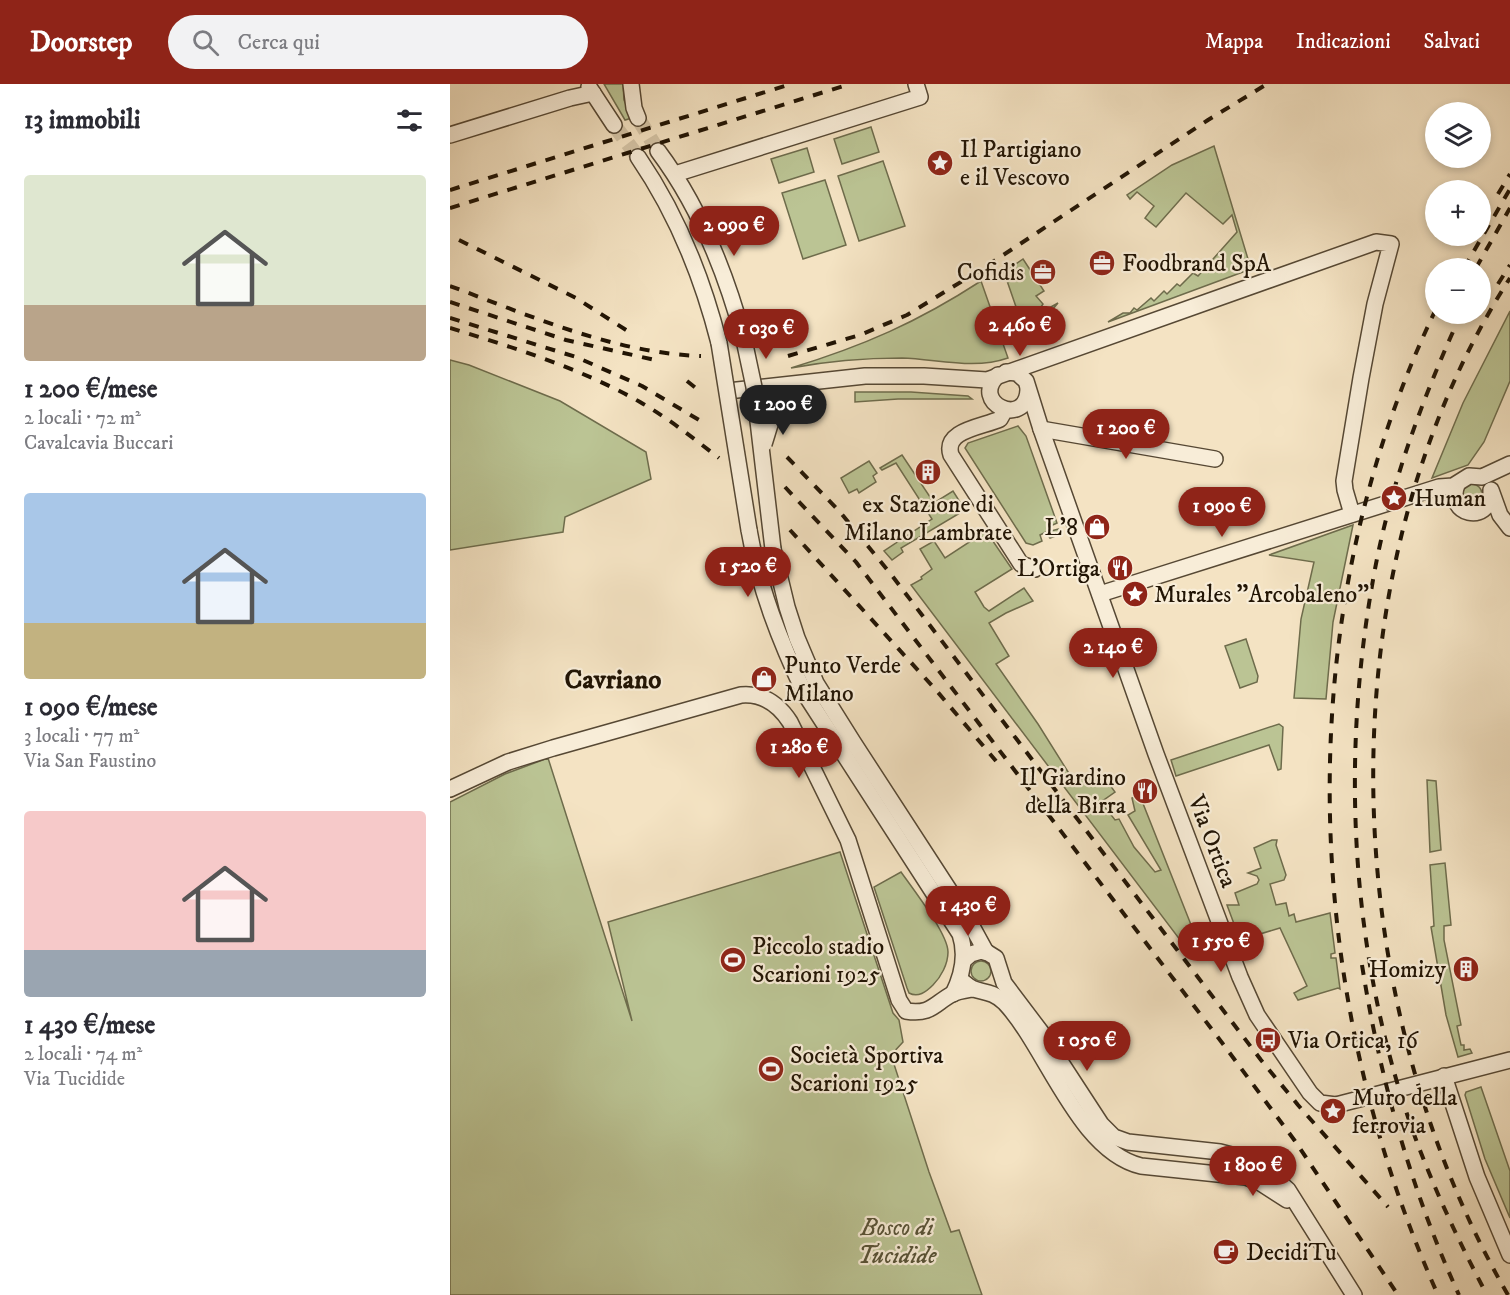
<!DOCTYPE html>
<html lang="it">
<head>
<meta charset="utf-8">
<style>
	body { margin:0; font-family:"IM FELL DW Pica",serif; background:#f2f2f3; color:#2b2b33; height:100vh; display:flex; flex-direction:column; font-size:22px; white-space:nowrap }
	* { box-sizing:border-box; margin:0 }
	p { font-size:20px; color:#7c7c81 }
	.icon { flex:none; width:33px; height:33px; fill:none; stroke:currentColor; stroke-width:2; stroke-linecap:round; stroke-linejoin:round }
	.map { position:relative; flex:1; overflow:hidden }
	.drawer { display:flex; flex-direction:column; background:#fff; width:450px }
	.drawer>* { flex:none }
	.tools { position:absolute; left:975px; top:18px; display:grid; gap:12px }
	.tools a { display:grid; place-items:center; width:66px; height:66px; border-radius:50%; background:#fff; box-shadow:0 3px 9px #0003; font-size:30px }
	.price { position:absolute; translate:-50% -51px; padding:0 14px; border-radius:21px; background:#8f2418; color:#fff; font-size:20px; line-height:39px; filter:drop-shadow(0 2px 3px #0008) }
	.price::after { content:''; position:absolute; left:50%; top:36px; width:18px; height:14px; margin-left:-9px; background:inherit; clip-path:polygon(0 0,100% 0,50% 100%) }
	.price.current { background:#222; color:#fff }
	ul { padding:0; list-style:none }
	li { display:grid; align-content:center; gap:12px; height:318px; padding:0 24px }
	li span { display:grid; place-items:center; height:186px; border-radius:6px; color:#555 }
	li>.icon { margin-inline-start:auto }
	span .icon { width:108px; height:108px; fill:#fffc; stroke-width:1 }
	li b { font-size:26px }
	h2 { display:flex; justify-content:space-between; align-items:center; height:72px; padding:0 24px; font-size:26px }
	header { display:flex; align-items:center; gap:36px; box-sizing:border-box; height:84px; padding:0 30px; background:#8f2418; color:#fff }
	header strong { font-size:28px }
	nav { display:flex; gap:33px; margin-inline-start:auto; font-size:21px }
	.search { width:420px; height:54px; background:#f2f2f3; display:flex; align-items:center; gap:15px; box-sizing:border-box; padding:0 21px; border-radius:33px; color:#7c7c81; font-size:22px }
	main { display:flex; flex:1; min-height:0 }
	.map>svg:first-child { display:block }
	.green { fill:#bbc494; stroke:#6e6c4c; stroke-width:1.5 }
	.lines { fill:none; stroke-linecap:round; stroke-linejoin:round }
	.minor-tunnel { stroke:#d4c4a6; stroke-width:15; stroke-dasharray:15 8; stroke-linecap:butt }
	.minor-casing { stroke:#564834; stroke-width:18 }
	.minor { stroke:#f8edd8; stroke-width:15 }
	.rail { stroke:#211404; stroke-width:4; stroke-dasharray:10 10; stroke-linecap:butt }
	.minor-bridge-casing { stroke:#564834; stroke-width:18; stroke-linecap:butt }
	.minor-bridge { stroke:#f8edd8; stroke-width:15 }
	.labels { text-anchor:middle; stroke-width:4.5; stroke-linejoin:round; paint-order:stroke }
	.poi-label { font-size:24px; fill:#211404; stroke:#f8edd8; text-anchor:start }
	.street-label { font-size:24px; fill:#211404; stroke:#f8edd8 }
	.park-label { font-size:24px; font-style:italic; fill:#575236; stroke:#f8edd8 }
	.quarter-label { font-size:27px; font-weight:bold; fill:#211404; stroke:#f8edd8 }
</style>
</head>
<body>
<header>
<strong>Doorstep</strong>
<div class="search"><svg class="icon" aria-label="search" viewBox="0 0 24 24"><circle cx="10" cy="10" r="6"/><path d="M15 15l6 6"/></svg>Cerca qui</div>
<nav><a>Mappa</a><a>Indicazioni</a><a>Salvati</a></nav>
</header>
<main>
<section class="drawer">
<h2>13 immobili<svg class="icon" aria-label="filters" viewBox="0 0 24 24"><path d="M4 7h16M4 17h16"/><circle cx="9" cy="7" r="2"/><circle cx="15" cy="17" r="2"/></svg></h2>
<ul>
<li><span style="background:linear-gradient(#dfe7d0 70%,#b9a48a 0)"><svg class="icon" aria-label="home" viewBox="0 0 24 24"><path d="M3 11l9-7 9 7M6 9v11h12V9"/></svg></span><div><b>1 200 €/mese</b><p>2 locali · 72 m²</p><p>Cavalcavia Buccari</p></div></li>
<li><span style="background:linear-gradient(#a9c7e8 70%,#c2b280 0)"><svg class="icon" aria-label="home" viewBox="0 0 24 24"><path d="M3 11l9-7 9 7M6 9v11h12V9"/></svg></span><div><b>1 090 €/mese</b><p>3 locali · 77 m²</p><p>Via San Faustino</p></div></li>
<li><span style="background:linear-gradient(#f6c9c9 75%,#9aa5b1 0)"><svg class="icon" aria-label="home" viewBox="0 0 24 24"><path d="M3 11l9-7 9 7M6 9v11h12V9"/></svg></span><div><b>1 430 €/mese</b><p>2 locali · 74 m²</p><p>Via Tucidide</p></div></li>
</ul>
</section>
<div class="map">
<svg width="1060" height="1211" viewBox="0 0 1060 1211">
	<rect width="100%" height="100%" fill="#f4e3c3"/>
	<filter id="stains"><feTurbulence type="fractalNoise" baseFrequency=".00333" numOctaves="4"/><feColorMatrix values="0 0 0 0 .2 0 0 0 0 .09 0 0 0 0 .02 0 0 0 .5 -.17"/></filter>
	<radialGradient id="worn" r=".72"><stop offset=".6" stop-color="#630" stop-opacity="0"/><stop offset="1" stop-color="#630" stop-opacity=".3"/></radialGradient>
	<g class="green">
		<polygon points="154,0 173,0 174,16 182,34 175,36"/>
		<polygon points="421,43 429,68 392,80 384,55"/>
		<polygon points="764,62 801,185 658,238 673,229 680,229 684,224 687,226 701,214 704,217 714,207 717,210 727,200 730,202 743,189 748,192 787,148 782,131 773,140 736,109 706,143 695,134 704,122 687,108 680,115 677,111 722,81"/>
		<polygon points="357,64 364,88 329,99 321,75"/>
		<polygon points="433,77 455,142 409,157 388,92"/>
		<polygon points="375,96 396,161 353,175 332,109"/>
		<polygon points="573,175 594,207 586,212 593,220 589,226 592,228 608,219 579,253 575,249 554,188"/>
		<path d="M531 197 558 274C524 286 487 275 452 274 415 274 378 277 341 284 413 262 468 238 531 197Z"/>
		<polygon points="1060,227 1060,297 1034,358 1018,381 982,394 1013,319"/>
		<polygon points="0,276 19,281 110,317 196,368 201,395 115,433 113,448 0,466"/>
		<polygon points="405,308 461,308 518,312 522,315 448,315 405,318"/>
		<polygon points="568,342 576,352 607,439 598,443 601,447 609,445 611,450 600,454 596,448 590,451 592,457 583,461 576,459 515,364 518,359"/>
		<polygon points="452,371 484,419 503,407 515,426 451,464 453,468 442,476 434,467 482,435 446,379 432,386 430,384"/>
		<polygon points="419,377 427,389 423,392 426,398 409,409 407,405 399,409 391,394"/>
		<circle cx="1022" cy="410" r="10"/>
		<polygon points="903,441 883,538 876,615 844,614 851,535 864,478 819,471"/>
		<polygon points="536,447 562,485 525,508 534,523 539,527 574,504 583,517 556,529 539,539 559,572 546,580 588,640 625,699 638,692 641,696 643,695 651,700 657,697 665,708 651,718 665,736 669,735 684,763 705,788 711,786 678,731 685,727 682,714 690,712 751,866 743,873 461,501 472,495 471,493 482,485 470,465 484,457 495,474"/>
		<polygon points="796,555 808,592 807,598 790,604 775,562"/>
		<polygon points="829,640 833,643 831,685 828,686 819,661 726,692 721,676"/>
		<polygon points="98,674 182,937 158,838 390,768 443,929 449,936 453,958 441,971 479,1088 501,1148 509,1146 532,1211 0,1211 0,718 55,690"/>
		<polygon points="977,696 986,697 991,766 980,768"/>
		<polygon points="822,756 827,756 826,761 836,791 834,796 820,800 826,821 836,819 839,832 844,830 846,838 880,829 885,869 881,870 881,874 886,874 890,905 888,904 848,916 844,909 857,902 830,844 790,856 777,821 789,821 785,809 807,800 809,796 807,792 798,789 811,784 804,764"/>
		<polygon points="995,779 1001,841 994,842 994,856 1011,941 1007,942 1011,961 1014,961 1014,966 1020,965 1022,969 1008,973 996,931 981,843 984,842 980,781"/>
		<path d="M451 788C463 805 498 850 498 868 498 880 491 893 483 901 476 908 468 914 459 909L457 904 424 803Z"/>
		<circle cx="531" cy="887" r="10"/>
		<polygon points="1031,1003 1060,1087 1060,1134 1035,1075 1015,1011 1016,1008"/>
	</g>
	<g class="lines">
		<g class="minor-tunnel">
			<polyline points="188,34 208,67"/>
			<polyline points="164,41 188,73"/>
		</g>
		<defs>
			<g id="minor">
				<polyline points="181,0 184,24 188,34"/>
				<polyline points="139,3 164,41"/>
				<polyline points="0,51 120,14 143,9"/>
				<path d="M208 67C250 123 276 189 294 256"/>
				<path d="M188 73C227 130 252 192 269 259"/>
				<polyline points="225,90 470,13 466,0"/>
				<polyline points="556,288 567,289 576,297 591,345 706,670 790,893 807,931 860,1009 870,1019 886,1021 1060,976"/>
				<path d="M548 291C519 319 576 345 578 306"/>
				<polyline points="278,307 415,292 474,292 537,296 926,158 941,160 925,220 911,294 894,397 895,406 902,430"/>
				<path d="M555 326 550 335C533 343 493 346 501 371L571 480 585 485"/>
				<polyline points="591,345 765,375"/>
				<path d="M1007 401C995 431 1039 441 1041 409"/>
				<polyline points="1041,406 1050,431 1060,444"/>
				<path d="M299 446C309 504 330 557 355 610L510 850C517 871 513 890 503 910"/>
				<polyline points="323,465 337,523 347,554 366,599 403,658 518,835 536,868"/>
				<polyline points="650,510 989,403 1003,402 1019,392 1032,393 1060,380"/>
				<path d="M0 705 58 678 103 664 291 611C313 609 329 621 340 638L398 756 449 916 456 927C481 931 484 920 502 910 508 907 516 906 522 905"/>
				<polyline points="514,876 521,870 531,867 538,869 546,874 554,899 591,948 651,1040 664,1053 678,1058 770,1068 789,1073 813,1084 838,1106 904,1211"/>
				<path d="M515 899C526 911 539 903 555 919 597 964 628 1067 691 1082L796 1093 809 1098 837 1116"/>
				<polyline points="994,992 1027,1093 1060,1171"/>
			</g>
		</defs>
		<use href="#minor" class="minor-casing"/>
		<use href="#minor" class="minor"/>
		<g class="rail">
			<polyline points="0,106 341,0"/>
			<polyline points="1048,110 1060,90"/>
			<polyline points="0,124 400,0"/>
			<polyline points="9,156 126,214 184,251"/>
			<polyline points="1014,184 1060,105"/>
			<polyline points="1026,184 1060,124"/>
			<polyline points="1048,200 1060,181"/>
			<path d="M0 202C81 232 164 269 251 272"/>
			<polyline points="0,218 116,256 205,276"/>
			<path d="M986 225C838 532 850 903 988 1211"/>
			<path d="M1011 230C972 315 939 404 923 496 890 680 901 876 965 1053 985 1107 1010 1160 1037 1211"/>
			<polyline points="0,234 126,273 192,302 249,336"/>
			<path d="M0 244C65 264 130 284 190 318 218 334 243 354 269 374"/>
			<polyline points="338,272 410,251 457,231 532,185 758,36 817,0"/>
			<polyline points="237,297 252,309"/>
			<polyline points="337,373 390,428 440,489 811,976 848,1021 938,1123"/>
			<polyline points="335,403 406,478 773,960 845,1057 948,1211"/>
			<polyline points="340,446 486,606 546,677"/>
			<path d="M912 881C930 995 961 1106 1009 1211"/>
			<path d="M1058 1211C885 912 871 488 1060 194"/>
		</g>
		<defs>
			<g id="minor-bridge">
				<polyline points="294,256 304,303 323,465"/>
				<polyline points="269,259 299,446"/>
				<polyline points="314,360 326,321"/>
			</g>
		</defs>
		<use href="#minor-bridge" class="minor-bridge-casing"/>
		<use href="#minor-bridge" class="minor-bridge"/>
	</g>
	<defs>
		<symbol id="sight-disc" viewBox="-11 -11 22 22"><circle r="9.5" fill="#8f2418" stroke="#f8edd8"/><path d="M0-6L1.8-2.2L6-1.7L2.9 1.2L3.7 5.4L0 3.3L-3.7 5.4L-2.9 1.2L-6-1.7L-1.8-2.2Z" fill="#fff"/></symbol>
		<symbol id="office-disc" viewBox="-11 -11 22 22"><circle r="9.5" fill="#8f2418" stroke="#f8edd8"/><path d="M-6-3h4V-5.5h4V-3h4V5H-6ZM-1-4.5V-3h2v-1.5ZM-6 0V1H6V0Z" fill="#fff"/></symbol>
		<symbol id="building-disc" viewBox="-11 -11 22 22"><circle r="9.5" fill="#8f2418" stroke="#f8edd8"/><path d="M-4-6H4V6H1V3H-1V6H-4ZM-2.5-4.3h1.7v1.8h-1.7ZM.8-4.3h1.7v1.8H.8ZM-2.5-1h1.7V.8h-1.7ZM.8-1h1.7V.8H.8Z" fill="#fff"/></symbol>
		<symbol id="shop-disc" viewBox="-11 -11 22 22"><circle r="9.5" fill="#8f2418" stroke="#f8edd8"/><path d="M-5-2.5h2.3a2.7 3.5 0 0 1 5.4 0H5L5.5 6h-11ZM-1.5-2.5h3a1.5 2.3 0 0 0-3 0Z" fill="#fff"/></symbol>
		<symbol id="restaurant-disc" viewBox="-11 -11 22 22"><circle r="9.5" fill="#8f2418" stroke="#f8edd8"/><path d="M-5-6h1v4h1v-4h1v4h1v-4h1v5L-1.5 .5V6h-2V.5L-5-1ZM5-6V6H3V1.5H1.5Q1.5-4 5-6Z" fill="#fff"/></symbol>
		<symbol id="stadium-disc" viewBox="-11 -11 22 22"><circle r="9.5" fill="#8f2418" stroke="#f8edd8"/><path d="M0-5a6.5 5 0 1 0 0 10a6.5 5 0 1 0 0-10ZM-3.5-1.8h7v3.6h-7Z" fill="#fff"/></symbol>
		<symbol id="bus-disc" viewBox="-11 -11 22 22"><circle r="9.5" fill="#8f2418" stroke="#f8edd8"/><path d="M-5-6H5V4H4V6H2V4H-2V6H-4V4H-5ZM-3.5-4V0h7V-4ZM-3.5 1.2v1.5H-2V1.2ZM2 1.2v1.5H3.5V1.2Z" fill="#fff"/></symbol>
		<symbol id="cafe-disc" viewBox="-11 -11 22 22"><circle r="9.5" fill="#8f2418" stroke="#f8edd8"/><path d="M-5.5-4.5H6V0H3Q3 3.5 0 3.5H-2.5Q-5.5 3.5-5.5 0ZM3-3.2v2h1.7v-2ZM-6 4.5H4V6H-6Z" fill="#fff"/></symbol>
	</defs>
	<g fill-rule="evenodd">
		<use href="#sight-disc" x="475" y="64" width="30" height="30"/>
		<use href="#office-disc" x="637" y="164" width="30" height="30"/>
		<use href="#office-disc" x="578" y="173" width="30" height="30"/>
		<use href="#building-disc" x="463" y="373" width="30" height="30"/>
		<use href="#sight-disc" x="929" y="399" width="30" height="30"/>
		<use href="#shop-disc" x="632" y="428" width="30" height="30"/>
		<use href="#restaurant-disc" x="655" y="469" width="30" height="30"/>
		<use href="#sight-disc" x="670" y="495" width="30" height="30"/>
		<use href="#shop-disc" x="299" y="580" width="30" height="30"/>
		<use href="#restaurant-disc" x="680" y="692" width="30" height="30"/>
		<use href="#stadium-disc" x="268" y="861" width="30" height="30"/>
		<use href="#building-disc" x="1001" y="870" width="30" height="30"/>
		<use href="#bus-disc" x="803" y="941" width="30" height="30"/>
		<use href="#stadium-disc" x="306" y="970" width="30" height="30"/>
		<use href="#sight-disc" x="868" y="1012" width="30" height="30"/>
		<use href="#cafe-disc" x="761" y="1153" width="30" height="30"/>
	</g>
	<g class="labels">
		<g class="poi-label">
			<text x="510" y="73">Il Partigiano<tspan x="510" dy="28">e il Vescovo</tspan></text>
			<text x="672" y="187">Foodbrand SpA</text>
			<text x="574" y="196" text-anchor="end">Cofidis</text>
			<text x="964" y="422">Human</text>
			<text x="478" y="428" text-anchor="middle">ex Stazione di<tspan x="478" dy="28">Milano Lambrate</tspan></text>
			<text x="628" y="451" text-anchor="end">L'8</text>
			<text x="650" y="492" text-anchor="end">L'Ortiga</text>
			<text x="704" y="518">Murales "Arcobaleno"</text>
			<text x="334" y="589">Punto Verde<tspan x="334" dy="28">Milano</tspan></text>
			<text x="676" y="701" text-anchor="end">Il Giardino<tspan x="676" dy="28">della Birra</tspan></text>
			<text x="302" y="870">Piccolo stadio<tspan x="302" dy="28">Scarioni 1925</tspan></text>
			<text x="996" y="893" text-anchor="end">Homizy</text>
			<text x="838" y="964">Via Ortica, 16</text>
			<text x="340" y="979">Società Sportiva<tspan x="340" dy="28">Scarioni 1925</tspan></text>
			<text x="902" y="1021">Muro della<tspan x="902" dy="28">ferrovia</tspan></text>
			<text x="796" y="1176">DecidiTu</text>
		</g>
		<g class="street-label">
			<text transform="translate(763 757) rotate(69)" y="8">Via Ortica</text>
		</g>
		<g class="park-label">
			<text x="447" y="1151">Bosco di<tspan x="447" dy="28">Tucidide</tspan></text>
		</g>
		<g class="quarter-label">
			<text x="163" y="604">Cavriano</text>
		</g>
	</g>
	<rect width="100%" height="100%" filter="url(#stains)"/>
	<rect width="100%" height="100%" fill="url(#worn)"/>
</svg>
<div class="tools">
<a><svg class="icon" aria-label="layers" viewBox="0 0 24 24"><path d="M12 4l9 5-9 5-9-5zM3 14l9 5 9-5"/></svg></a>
<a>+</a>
<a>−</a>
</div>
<b class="price" style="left:284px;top:173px">2 090 €</b>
<b class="price" style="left:570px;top:273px">2 460 €</b>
<b class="price" style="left:316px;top:276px">1 030 €</b>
<b class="price current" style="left:333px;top:352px">1 200 €</b>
<b class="price" style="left:676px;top:376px">1 200 €</b>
<b class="price" style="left:772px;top:454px">1 090 €</b>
<b class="price" style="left:298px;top:514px">1 520 €</b>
<b class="price" style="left:663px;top:595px">2 140 €</b>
<b class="price" style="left:349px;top:695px">1 280 €</b>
<b class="price" style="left:518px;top:853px">1 430 €</b>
<b class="price" style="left:771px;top:889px">1 550 €</b>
<b class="price" style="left:637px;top:988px">1 050 €</b>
<b class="price" style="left:803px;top:1113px">1 800 €</b>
</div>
</main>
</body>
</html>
